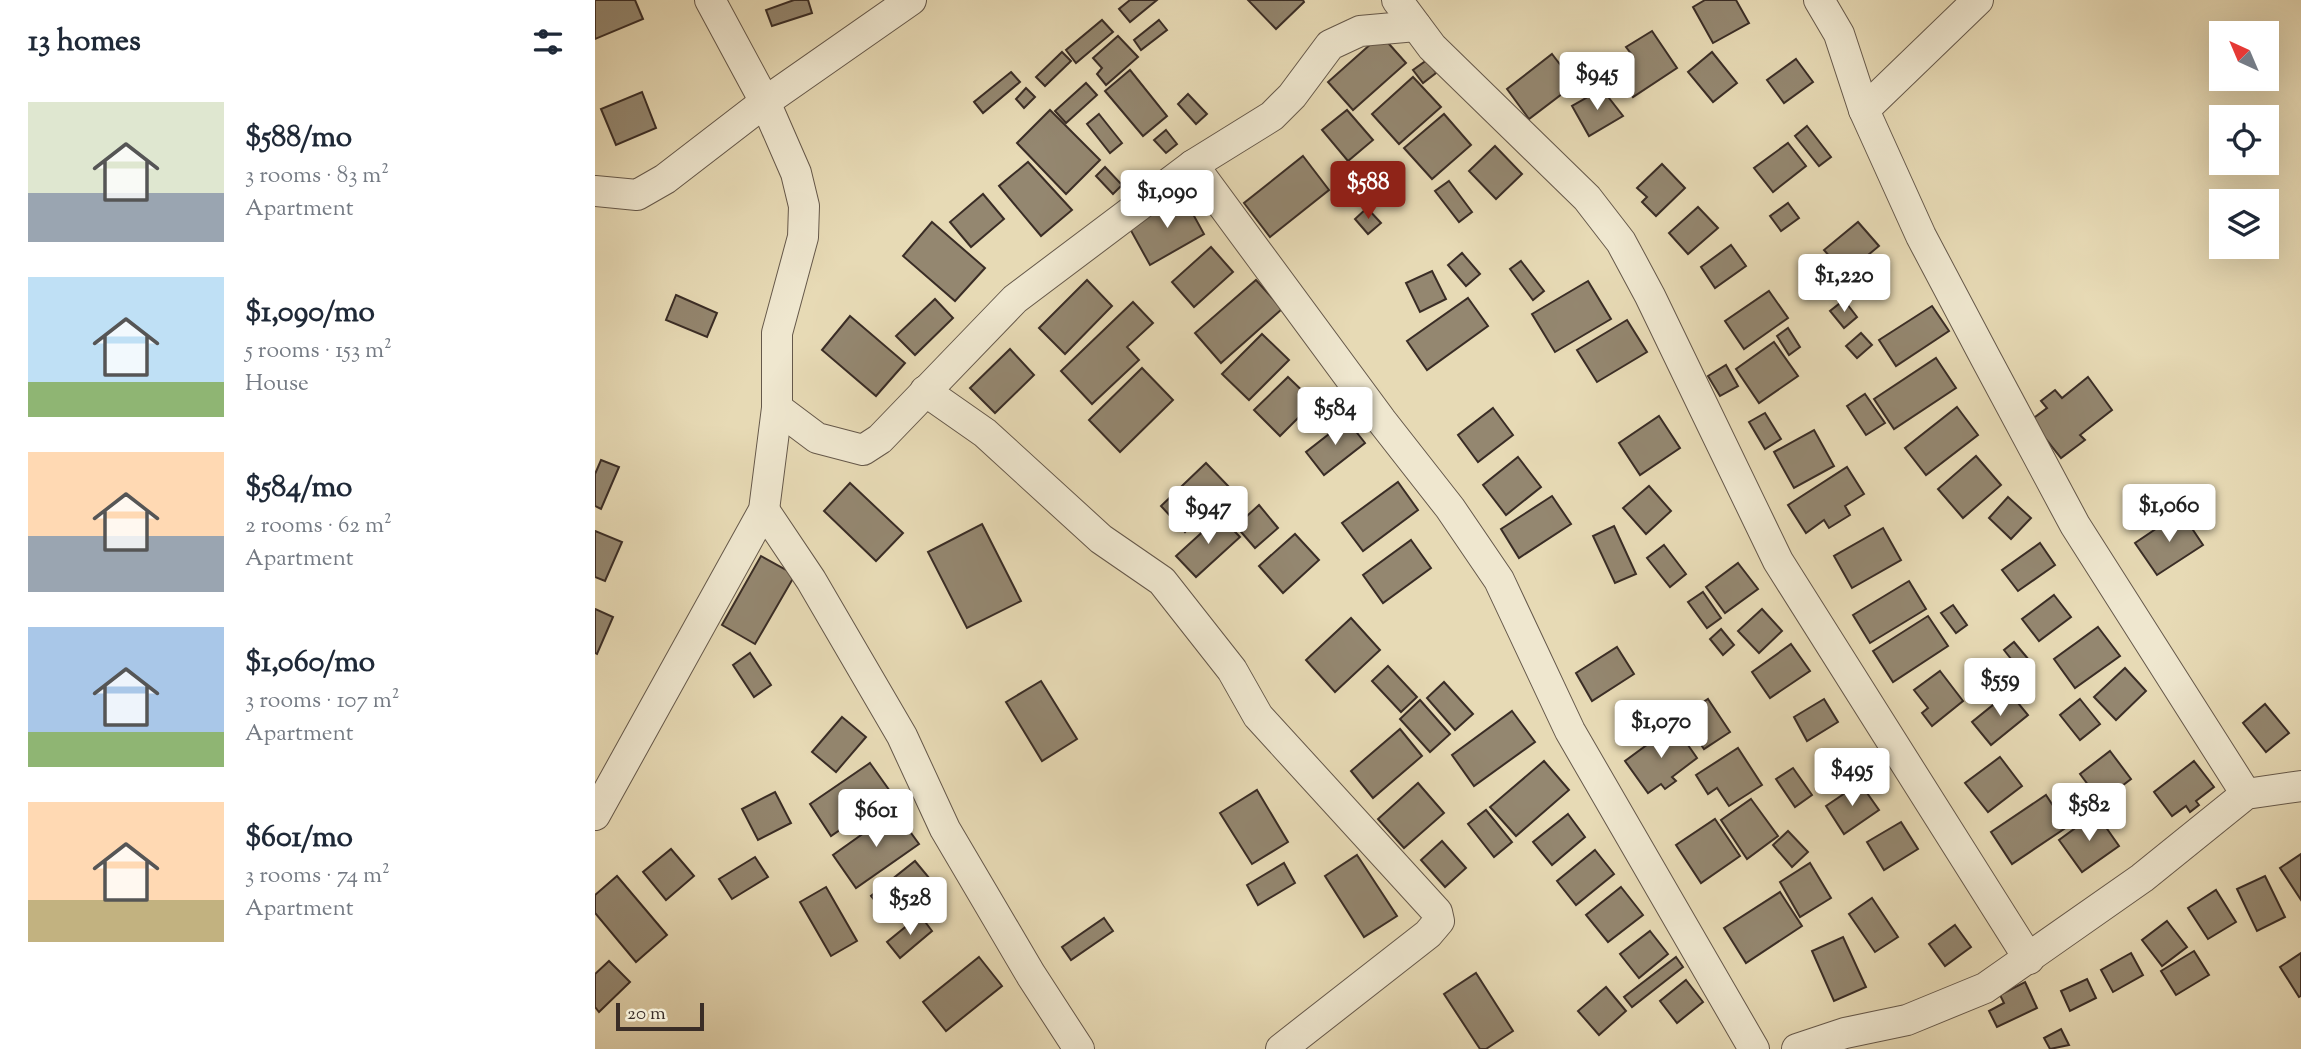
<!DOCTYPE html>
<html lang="en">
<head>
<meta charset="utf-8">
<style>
	body { margin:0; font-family:"Sorts Mill Goudy",serif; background:#f6f6f7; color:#1f2937; height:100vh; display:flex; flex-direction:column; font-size:26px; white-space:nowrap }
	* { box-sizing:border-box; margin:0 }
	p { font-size:23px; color:#747a83 }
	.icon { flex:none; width:38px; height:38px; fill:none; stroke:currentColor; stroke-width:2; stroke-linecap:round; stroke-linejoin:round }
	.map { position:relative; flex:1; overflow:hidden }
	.panel { display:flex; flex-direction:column; background:#fff; width:595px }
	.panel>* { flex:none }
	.needle { width:46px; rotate:316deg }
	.controls { position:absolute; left:1614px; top:21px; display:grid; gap:14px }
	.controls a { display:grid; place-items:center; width:70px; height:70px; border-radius:0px; background:#fff; box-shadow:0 7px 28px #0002; font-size:35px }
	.scale { position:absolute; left:21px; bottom:18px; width:88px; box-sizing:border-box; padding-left:7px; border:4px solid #3a2d26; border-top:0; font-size:19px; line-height:24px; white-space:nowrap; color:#3a2d26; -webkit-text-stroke:5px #efe7cf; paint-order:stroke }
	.price { position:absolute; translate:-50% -60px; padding:0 16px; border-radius:7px; background:#fff; color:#222; font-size:23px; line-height:46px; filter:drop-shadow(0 2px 4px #0008) }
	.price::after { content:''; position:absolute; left:50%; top:42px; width:21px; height:16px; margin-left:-10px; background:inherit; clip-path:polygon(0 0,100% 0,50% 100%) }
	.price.selected { background:#8f2418; color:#fff }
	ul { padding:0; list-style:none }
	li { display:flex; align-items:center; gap:21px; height:175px; padding:0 28px }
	li span { display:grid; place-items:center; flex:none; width:196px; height:140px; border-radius:0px; color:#555 }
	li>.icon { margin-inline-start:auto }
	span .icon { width:84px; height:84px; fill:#fffc; stroke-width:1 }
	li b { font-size:30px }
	h2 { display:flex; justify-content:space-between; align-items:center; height:84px; padding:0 28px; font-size:30px }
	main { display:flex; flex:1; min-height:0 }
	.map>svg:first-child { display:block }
	.building { fill:#948770; stroke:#3a2d26; stroke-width:2 }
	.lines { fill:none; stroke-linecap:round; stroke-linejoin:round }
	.minor-casing { stroke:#65584a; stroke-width:32 }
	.minor { stroke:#efe7cf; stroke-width:30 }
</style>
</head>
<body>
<main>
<section class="panel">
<h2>13 homes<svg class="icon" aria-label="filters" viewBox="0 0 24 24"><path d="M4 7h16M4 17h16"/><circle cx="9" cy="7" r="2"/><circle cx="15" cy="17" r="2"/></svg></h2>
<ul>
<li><span style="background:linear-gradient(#dfe7d0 65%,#9aa5b1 0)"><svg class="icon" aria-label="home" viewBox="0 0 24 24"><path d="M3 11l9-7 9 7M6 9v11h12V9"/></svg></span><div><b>$588/mo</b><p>3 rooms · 83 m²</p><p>Apartment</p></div></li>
<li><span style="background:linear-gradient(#bfe0f5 75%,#8fb573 0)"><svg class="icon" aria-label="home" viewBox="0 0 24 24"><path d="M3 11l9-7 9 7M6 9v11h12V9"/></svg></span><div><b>$1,090/mo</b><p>5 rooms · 153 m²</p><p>House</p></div></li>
<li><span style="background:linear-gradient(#ffd9b3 60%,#9aa5b1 0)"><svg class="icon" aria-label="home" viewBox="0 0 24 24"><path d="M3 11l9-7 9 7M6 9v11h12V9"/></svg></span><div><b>$584/mo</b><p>2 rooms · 62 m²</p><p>Apartment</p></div></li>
<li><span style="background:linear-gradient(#a9c7e8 75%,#8fb573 0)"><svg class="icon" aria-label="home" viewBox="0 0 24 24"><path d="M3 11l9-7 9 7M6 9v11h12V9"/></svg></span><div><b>$1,060/mo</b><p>3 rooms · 107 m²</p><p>Apartment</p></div></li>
<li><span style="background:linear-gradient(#ffd9b3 70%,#c2b280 0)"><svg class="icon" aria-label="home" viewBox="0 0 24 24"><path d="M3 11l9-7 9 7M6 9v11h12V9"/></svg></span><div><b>$601/mo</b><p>3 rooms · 74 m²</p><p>Apartment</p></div></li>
</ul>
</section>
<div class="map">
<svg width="1706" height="1049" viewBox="0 0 1706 1049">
	<rect width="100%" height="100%" fill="#e7dab5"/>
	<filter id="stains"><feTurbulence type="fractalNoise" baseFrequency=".00286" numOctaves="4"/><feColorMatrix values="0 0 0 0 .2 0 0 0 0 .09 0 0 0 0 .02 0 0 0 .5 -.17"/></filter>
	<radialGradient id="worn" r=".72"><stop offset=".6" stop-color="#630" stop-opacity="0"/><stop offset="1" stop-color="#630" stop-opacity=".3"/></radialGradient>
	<g class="building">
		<polygon points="0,0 40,0 48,19 0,39"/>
		<polygon points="199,0 213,0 217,13 177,26 171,10"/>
		<polygon points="535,0 562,0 535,22 524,9"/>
		<polygon points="653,0 708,0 709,2 681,29"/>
		<polygon points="1110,0 1141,0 1154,23 1118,43 1098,7"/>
		<polygon points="507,20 518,32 481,63 471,50"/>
		<polygon points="564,20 572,30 546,50 539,40"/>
		<polygon points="1057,31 1082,68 1038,97 1018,67 1037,55 1031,47"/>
		<polygon points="786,35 811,63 758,110 733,82"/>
		<polygon points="523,36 543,57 511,85 502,74 507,68 498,58"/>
		<polygon points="467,52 476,61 450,86 441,77"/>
		<polygon points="1117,52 1142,83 1118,102 1093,72"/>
		<polygon points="957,54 980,84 934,119 912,89"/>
		<polygon points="1201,59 1218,82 1189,103 1172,80"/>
		<polygon points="832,60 841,73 828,83 818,70"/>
		<polygon points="535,70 572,116 548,136 510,91"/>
		<polygon points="416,72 425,82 388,113 379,102"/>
		<polygon points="818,77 846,107 804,144 777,114"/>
		<polygon points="491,83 502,95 471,123 460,111"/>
		<polygon points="431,88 440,97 429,108 421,99"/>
		<polygon points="1007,89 1028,116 994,136 977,106"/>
		<polygon points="47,92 61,128 21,145 6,109"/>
		<polygon points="593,94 612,114 601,124 583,104"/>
		<polygon points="455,110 505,160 471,194 422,143"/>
		<polygon points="752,110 778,140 753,161 727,130"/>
		<polygon points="504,114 527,143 515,153 492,124"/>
		<polygon points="849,114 876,145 837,179 809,148"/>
		<polygon points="1212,126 1236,157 1224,166 1200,136"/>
		<polygon points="571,130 582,144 571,153 559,140"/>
		<polygon points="1193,143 1211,166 1178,192 1159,168"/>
		<polygon points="900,146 927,174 901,199 874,171"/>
		<polygon points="708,156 734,190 675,237 649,203"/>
		<polygon points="433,162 477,210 446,236 404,186"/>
		<polygon points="1067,164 1090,188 1061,216 1047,202 1052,197 1042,188"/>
		<polygon points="510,167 527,185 518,194 501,176"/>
		<polygon points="854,181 877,212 864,222 840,191"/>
		<polygon points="388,194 409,219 376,247 355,222"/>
		<polygon points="588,196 609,234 555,265 534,227"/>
		<polygon points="1193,203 1204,218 1186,231 1175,216"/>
		<polygon points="1103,207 1123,228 1093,254 1074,233"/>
		<polygon points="772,208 786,223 773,234 760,219"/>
		<polygon points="337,222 390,268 360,301 308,256"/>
		<polygon points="1263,222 1284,246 1250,274 1229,250"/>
		<polygon points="1136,245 1151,266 1120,288 1106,267"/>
		<polygon points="616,247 638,272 599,307 577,282"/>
		<polygon points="867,253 885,274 871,286 853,265"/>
		<polygon points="926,261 949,291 938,300 915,269"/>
		<polygon points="837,271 851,299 825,312 811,283"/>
		<polygon points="492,280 517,306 470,354 444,328"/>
		<polygon points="661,280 687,309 626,363 600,333"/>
		<polygon points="993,281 1016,319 960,352 937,314"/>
		<polygon points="1174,291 1193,318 1149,349 1130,321"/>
		<polygon points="81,295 122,313 112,337 71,320"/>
		<polygon points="873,298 893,326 832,370 812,341"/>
		<polygon points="340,299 358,318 320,355 301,336"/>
		<polygon points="1249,300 1262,317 1249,328 1235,311"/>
		<polygon points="538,302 558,323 532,347 544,360 497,404 466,371"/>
		<polygon points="1337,306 1354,331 1301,366 1284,340"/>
		<polygon points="255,316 310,363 281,396 227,350"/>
		<polygon points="1032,320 1052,352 1002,382 982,350"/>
		<polygon points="1193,328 1205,347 1194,355 1182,336"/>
		<polygon points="1266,333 1277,345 1262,358 1251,346"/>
		<polygon points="667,334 694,360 654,400 627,374"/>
		<polygon points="1179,342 1203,376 1164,403 1141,369"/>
		<polygon points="415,349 439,375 400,413 375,388"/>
		<polygon points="1341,358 1361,388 1299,429 1279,399"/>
		<polygon points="1131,365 1143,386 1125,396 1113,376"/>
		<polygon points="547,368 578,400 525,452 494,420"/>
		<polygon points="693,377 719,402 685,436 659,410"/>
		<polygon points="1493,377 1517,410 1485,435 1490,440 1466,458 1436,420 1452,408 1446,401 1460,390 1467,398"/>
		<polygon points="1270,394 1290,423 1271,435 1252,406"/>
		<polygon points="1362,407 1383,435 1331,475 1310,448"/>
		<polygon points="898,408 918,435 883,462 863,435"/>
		<polygon points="1170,413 1186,439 1170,449 1154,422"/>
		<polygon points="1064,416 1085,448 1045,475 1024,443"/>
		<polygon points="752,420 770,443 729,475 711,452"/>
		<polygon points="1219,430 1239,466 1199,488 1179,452"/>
		<polygon points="1381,456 1406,485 1368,518 1343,489"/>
		<polygon points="923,457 946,487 911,515 888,485"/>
		<polygon points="6,460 24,467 6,509 0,506 0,474"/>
		<polygon points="611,463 635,488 590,532 566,506"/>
		<polygon points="1252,467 1269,494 1250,506 1255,515 1234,528 1229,520 1211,533 1193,505"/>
		<polygon points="803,482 823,510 768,551 747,523"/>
		<polygon points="255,483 308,533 281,561 229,511"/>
		<polygon points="1054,486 1076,511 1051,534 1028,508"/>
		<polygon points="957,496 976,524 924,558 906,529"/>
		<polygon points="1413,497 1436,518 1416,539 1394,518"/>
		<polygon points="664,505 683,528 660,548 641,526"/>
		<polygon points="1586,512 1608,545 1562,575 1540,543"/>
		<polygon points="625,516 645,537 601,577 581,556"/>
		<polygon points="387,524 426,601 372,628 333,552"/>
		<polygon points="1019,526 1041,574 1020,583 998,536"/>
		<polygon points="1288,528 1306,560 1257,588 1239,556"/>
		<polygon points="0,531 27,542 10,581 0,577"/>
		<polygon points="700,534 724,560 688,593 664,566"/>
		<polygon points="816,540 836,568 788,603 768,575"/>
		<polygon points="1445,543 1460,565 1423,591 1407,570"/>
		<polygon points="1069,545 1091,574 1075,587 1052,558"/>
		<polygon points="166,556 200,575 160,644 127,625"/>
		<polygon points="1143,563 1163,589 1130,613 1111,587"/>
		<polygon points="1314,581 1331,609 1275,643 1258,615"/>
		<polygon points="1108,592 1126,618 1112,628 1093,602"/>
		<polygon points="1459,595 1476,617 1444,641 1427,619"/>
		<polygon points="1358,605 1372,625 1361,633 1346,613"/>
		<polygon points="0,609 18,617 2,654 0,653"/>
		<polygon points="1167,609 1187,631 1164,653 1143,631"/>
		<polygon points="1333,616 1353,646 1298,682 1278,651"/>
		<polygon points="756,618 785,650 740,692 711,660"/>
		<polygon points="1503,627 1525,656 1480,688 1459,659"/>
		<polygon points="1126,629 1139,645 1128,655 1115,639"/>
		<polygon points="1419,642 1434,660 1424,669 1409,650"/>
		<polygon points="1196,644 1215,671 1175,698 1157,672"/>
		<polygon points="1022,647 1039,674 997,701 981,673"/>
		<polygon points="155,653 176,685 159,697 138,665"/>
		<polygon points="793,666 822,697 806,712 777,681"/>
		<polygon points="1530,668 1551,691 1521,720 1499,697"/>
		<polygon points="1345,671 1368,701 1337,726 1327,713 1333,708 1319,690"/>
		<polygon points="446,681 482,739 447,761 411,702"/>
		<polygon points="849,682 878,714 860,730 832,698"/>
		<polygon points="1414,692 1433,715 1396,745 1377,722"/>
		<polygon points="1113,699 1135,732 1109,749 1087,716"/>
		<polygon points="1229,699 1243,722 1212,741 1199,717"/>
		<polygon points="1485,699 1505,724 1485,740 1465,715"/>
		<polygon points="825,700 855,734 835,752 805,719"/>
		<polygon points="1670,704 1694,733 1671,752 1648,723"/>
		<polygon points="917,711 940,742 879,786 857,755"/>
		<polygon points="247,717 271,737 241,772 217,752"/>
		<polygon points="1079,725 1102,758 1077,777 1081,781 1070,789 1066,784 1053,793 1030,761"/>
		<polygon points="805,729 827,756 778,798 756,771"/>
		<polygon points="1143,748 1167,785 1134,806 1122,788 1113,794 1101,775"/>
		<polygon points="1515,751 1536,779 1506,802 1485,774"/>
		<polygon points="1405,757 1427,786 1393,812 1370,783"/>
		<polygon points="949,761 974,790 921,836 895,807"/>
		<polygon points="1599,761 1619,787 1601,801 1604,805 1595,812 1591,806 1577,816 1559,792"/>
		<polygon points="275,763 297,794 236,836 215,804"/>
		<polygon points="1198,768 1217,795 1200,807 1181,779"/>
		<polygon points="823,783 849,813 809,848 783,819"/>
		<polygon points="1265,783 1284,810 1249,834 1231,806"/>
		<polygon points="662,790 693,842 657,864 625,813"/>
		<polygon points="180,792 196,823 163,840 147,809"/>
		<polygon points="1451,795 1472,827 1417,864 1396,832"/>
		<polygon points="1156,799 1183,836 1152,859 1126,820"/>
		<polygon points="891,810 917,842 899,857 873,824"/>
		<polygon points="300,811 324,844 261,888 238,855"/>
		<polygon points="1501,813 1524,846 1487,872 1464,840"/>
		<polygon points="973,814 990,837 957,865 938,842"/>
		<polygon points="1120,819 1145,856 1106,883 1081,845"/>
		<polygon points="1306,822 1323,849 1289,870 1272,842"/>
		<polygon points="1193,831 1213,852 1197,867 1178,845"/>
		<polygon points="847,841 871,868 850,887 826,860"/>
		<polygon points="76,849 99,876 71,900 48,872"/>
		<polygon points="1000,850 1019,874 981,905 962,881"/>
		<polygon points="1706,854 1706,900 1685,868"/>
		<polygon points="762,855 802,916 769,937 730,876"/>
		<polygon points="160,857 173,877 137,899 124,879"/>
		<polygon points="320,861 340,885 296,921 276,896"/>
		<polygon points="689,863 700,883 663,905 652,885"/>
		<polygon points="1215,863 1236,898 1205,917 1185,882"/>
		<polygon points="22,876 72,935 41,962 0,913 0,895"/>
		<polygon points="1670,876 1690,917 1662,931 1642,889"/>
		<polygon points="231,887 262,941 236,956 205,902"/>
		<polygon points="1026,887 1048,915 1013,942 991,915"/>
		<polygon points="1621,890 1641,922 1613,939 1593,908"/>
		<polygon points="1185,892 1207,926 1151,963 1129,928"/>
		<polygon points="1277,898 1303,937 1280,952 1254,914"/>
		<polygon points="325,915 337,931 305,958 292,942"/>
		<polygon points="509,918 518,931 476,960 467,947"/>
		<polygon points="1572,921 1592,947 1567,966 1547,940"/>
		<polygon points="1360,925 1376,947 1350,966 1334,944"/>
		<polygon points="1055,931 1073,954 1044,978 1025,954"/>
		<polygon points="1248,937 1271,987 1239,1001 1217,951"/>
		<polygon points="1599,951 1614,975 1581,995 1566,971"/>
		<polygon points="1536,953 1548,975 1518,992 1506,970"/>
		<polygon points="1706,953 1706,996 1704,997 1685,967"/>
		<polygon points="384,957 407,986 351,1031 328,1002"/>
		<polygon points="1081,957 1088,967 1037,1007 1029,997"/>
		<polygon points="14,961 35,982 4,1012 0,1007 0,974"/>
		<polygon points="881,973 918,1031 891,1049 885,1049 849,994"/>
		<polygon points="1492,979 1501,998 1475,1011 1466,991"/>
		<polygon points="1091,980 1108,1002 1082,1023 1065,1001"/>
		<polygon points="1430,982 1442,1008 1402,1027 1394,1011 1409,1003 1405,995"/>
		<polygon points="1011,987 1031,1011 1004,1035 983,1011"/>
		<polygon points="1466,1029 1474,1045 1455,1049 1449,1038"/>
	</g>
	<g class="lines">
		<defs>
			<g id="minor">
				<polyline points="802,0 837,47 992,198 1026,242 1055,296 1183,561 1434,959"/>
				<polyline points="1224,0 1244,34 1269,110 1326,236 1390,357 1480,525 1651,794"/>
				<polyline points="1269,110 1383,0"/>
				<polyline points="598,165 786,420 855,508 904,580 975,731 1159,1049"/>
				<polyline points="0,191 42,195 70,179 170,102 316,0"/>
				<polyline points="330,391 390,433 506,539 567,581 637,670 663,716 842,912 844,921 833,934 686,1049"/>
				<polyline points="182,408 222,438 268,450 285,439 420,299 598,165 677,116 697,96 735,45 765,31 821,26"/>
				<polyline points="169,510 216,580 307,736 350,829 436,975 484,1049"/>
				<polyline points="0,815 169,510 182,408 182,333 208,237 209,206 201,173 170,102 115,0"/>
				<polyline points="1202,1049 1250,1033 1312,1020 1390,988 1547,878 1651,794 1706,786"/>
			</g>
		</defs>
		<use href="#minor" class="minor-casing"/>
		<use href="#minor" class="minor"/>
	</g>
	<rect width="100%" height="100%" filter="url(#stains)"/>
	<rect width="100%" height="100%" fill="url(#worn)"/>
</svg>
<div class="controls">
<a><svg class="needle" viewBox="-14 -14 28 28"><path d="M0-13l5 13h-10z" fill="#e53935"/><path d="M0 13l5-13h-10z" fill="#747a83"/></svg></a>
<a><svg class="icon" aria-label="locate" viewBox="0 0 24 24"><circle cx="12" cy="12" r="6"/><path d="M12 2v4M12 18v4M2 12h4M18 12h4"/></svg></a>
<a><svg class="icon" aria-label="layers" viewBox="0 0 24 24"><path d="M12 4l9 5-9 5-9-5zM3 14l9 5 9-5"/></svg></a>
</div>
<div class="scale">20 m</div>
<b class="price" style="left:1002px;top:112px">$945</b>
<b class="price selected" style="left:773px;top:221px">$588</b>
<b class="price" style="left:572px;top:230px">$1,090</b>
<b class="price" style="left:1249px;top:314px">$1,220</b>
<b class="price" style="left:740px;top:447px">$584</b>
<b class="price" style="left:1574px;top:544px">$1,060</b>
<b class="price" style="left:613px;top:546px">$947</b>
<b class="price" style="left:1405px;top:718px">$559</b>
<b class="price" style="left:1066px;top:760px">$1,070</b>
<b class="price" style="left:1257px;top:808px">$495</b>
<b class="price" style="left:1494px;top:843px">$582</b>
<b class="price" style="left:281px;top:849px">$601</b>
<b class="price" style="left:315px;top:937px">$528</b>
</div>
</main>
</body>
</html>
